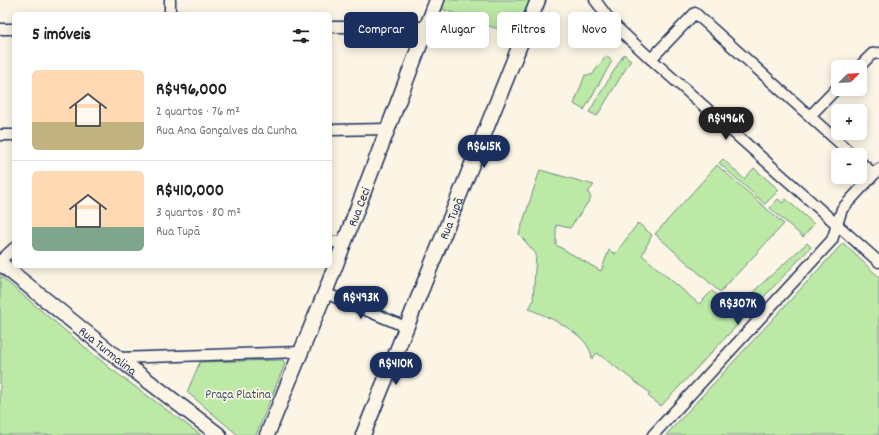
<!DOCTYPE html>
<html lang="pt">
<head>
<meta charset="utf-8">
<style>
	body { margin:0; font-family:Dekko,sans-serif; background:#f6f6f6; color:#222; height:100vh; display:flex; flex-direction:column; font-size:15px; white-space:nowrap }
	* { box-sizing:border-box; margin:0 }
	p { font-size:13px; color:#767676 }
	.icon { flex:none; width:22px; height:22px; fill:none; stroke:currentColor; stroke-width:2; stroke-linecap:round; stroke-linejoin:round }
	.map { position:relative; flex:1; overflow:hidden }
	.panel { position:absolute; left:12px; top:12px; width:320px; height:256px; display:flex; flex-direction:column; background:#fff; border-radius:6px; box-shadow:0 2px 10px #0003 }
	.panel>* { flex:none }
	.hud { position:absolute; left:344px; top:12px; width:380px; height:36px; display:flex; gap:8px }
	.needle { width:26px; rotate:66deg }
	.fabs { position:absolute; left:831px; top:60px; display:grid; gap:8px }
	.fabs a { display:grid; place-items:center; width:36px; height:36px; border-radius:6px; background:#fff; box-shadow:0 2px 10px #0003; font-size:20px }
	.price { position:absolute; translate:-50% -34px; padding:0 9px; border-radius:14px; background:#1b2f5e; color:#fff; font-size:13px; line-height:26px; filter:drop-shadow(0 1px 2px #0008) }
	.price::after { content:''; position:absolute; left:50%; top:24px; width:12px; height:9px; margin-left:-6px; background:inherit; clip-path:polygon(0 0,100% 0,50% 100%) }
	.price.active { background:#222; color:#fff }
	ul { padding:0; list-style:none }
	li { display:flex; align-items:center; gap:12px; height:100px; padding:0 20px }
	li+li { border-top:1px solid #e0e0e0 }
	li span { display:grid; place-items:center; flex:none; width:112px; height:80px; border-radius:6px; color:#555 }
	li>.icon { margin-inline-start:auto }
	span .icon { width:48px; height:48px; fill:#fffc; stroke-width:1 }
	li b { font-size:17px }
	h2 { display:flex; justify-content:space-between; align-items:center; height:48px; padding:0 20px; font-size:17px }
	.chip { padding:0 14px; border-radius:6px; background:#fff; box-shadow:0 2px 10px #0003; font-size:14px; line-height:36px }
	.chip.active { background:#1b2f5e; color:#fff }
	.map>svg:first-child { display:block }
	.green { fill:#bce9a6; stroke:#6c8c82 }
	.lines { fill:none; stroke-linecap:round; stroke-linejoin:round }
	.street-casing { stroke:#1b2f5e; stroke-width:13 }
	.secondary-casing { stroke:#1b2f5e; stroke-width:17 }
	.street { stroke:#fcf5e5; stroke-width:10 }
	.secondary { stroke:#fcf5e5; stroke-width:14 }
	.labels { text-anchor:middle; stroke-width:3.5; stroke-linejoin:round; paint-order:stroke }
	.street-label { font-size:13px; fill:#1b2f5e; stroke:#fcf5e5 }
	.park-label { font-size:13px; fill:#3b546c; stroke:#fcf5e5 }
</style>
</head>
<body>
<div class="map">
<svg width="879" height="435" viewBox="0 0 879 435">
	<rect width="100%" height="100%" fill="#fcf5e5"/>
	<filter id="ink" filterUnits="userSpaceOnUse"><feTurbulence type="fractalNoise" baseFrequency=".025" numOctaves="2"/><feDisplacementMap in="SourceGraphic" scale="8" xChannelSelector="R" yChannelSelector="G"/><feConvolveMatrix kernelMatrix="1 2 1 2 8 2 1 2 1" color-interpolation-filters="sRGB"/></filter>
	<g filter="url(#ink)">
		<g class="green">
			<polygon points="445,0 533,0 520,37 442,9"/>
			<polygon points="624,54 631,60 597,116 589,112"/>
			<polygon points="606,56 612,61 584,110 574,104 585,75 592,75"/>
			<polygon points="723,159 744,179 754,168 779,190 765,204 719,163"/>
			<polygon points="717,165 784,224 720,292 655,234"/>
			<path d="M540 170 594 185 588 192 591 198 570 228 556 225V245L601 271 609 250 615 254 638 223 652 235 642 255 699 304 712 291 735 308 807 243 811 247 661 406 648 396 650 393 597 353 592 359C591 334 548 317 529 309L533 301 536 254 519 234Z"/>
			<polygon points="778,199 783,203 786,199 814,224 803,237 770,208"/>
			<polygon points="843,243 879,277 879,435 666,435"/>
			<polygon points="0,276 111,369 201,435 0,435"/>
			<polygon points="283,360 285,364 256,435 238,435 187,392 200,362"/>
		</g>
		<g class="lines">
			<defs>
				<g id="street">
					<polyline points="595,0 612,23 651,59 879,262"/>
					<polyline points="170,14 170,0"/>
					<polyline points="330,27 427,27"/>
					<polyline points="0,29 14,29"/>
					<polyline points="651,59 695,13 853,155"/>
					<polyline points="859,67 872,54 879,53"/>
					<polyline points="810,116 838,87"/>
					<polyline points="330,130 388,129"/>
					<polyline points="0,135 14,135"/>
					<polyline points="860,162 874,174"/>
					<polyline points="330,242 344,242"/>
					<polyline points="0,261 14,248"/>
					<polyline points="325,293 406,327"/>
					<polyline points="118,358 301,352"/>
					<polyline points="653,435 832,240 842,209 879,169"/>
				</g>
				<g id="secondary">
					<path id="s1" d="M0 263 118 358 219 435"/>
					<path id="s2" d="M267 435 325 293 437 0"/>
					<path id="s3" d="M363 435 538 0"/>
				</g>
			</defs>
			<use href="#street" class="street-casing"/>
			<use href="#secondary" class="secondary-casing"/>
			<use href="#street" class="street"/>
			<use href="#secondary" class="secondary"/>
		</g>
	</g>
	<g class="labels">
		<g class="street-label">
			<text dy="5" stroke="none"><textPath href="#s2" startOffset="246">Rua Ceci</textPath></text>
			<text dy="5" stroke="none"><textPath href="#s3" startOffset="234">Rua Tupã</textPath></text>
			<text dy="5" stroke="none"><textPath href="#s1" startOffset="139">Rua Turmalina</textPath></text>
		</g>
		<g class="park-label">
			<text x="238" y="398">Praça Platina</text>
		</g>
	</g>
</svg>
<div class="fabs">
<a><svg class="needle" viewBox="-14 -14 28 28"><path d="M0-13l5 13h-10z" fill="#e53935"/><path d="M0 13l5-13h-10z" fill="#767676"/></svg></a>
<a>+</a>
<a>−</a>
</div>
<b class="price active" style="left:726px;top:141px">R$496K</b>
<b class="price" style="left:484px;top:169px">R$615K</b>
<b class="price" style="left:361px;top:320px">R$493K</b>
<b class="price" style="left:738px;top:326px">R$307K</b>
<b class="price" style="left:396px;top:386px">R$410K</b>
<div class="hud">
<a class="chip active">Comprar</a>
<a class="chip">Alugar</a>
<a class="chip">Filtros</a>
<a class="chip">Novo</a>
</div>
<section class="panel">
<h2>5 imóveis<svg class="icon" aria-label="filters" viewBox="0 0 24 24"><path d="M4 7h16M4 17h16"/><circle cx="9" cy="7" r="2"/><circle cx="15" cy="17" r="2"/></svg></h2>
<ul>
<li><span style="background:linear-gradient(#ffd9b3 65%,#c2b280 0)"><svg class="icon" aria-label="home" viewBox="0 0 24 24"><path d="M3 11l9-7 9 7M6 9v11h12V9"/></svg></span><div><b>R$496,000</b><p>2 quartos · 76 m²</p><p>Rua Ana Gonçalves da Cunha</p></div></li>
<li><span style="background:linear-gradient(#ffd9b3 70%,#7fa58c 0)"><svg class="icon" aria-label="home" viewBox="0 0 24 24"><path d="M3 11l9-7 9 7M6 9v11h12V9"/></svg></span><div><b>R$410,000</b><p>3 quartos · 80 m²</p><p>Rua Tupã</p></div></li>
</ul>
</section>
</div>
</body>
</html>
